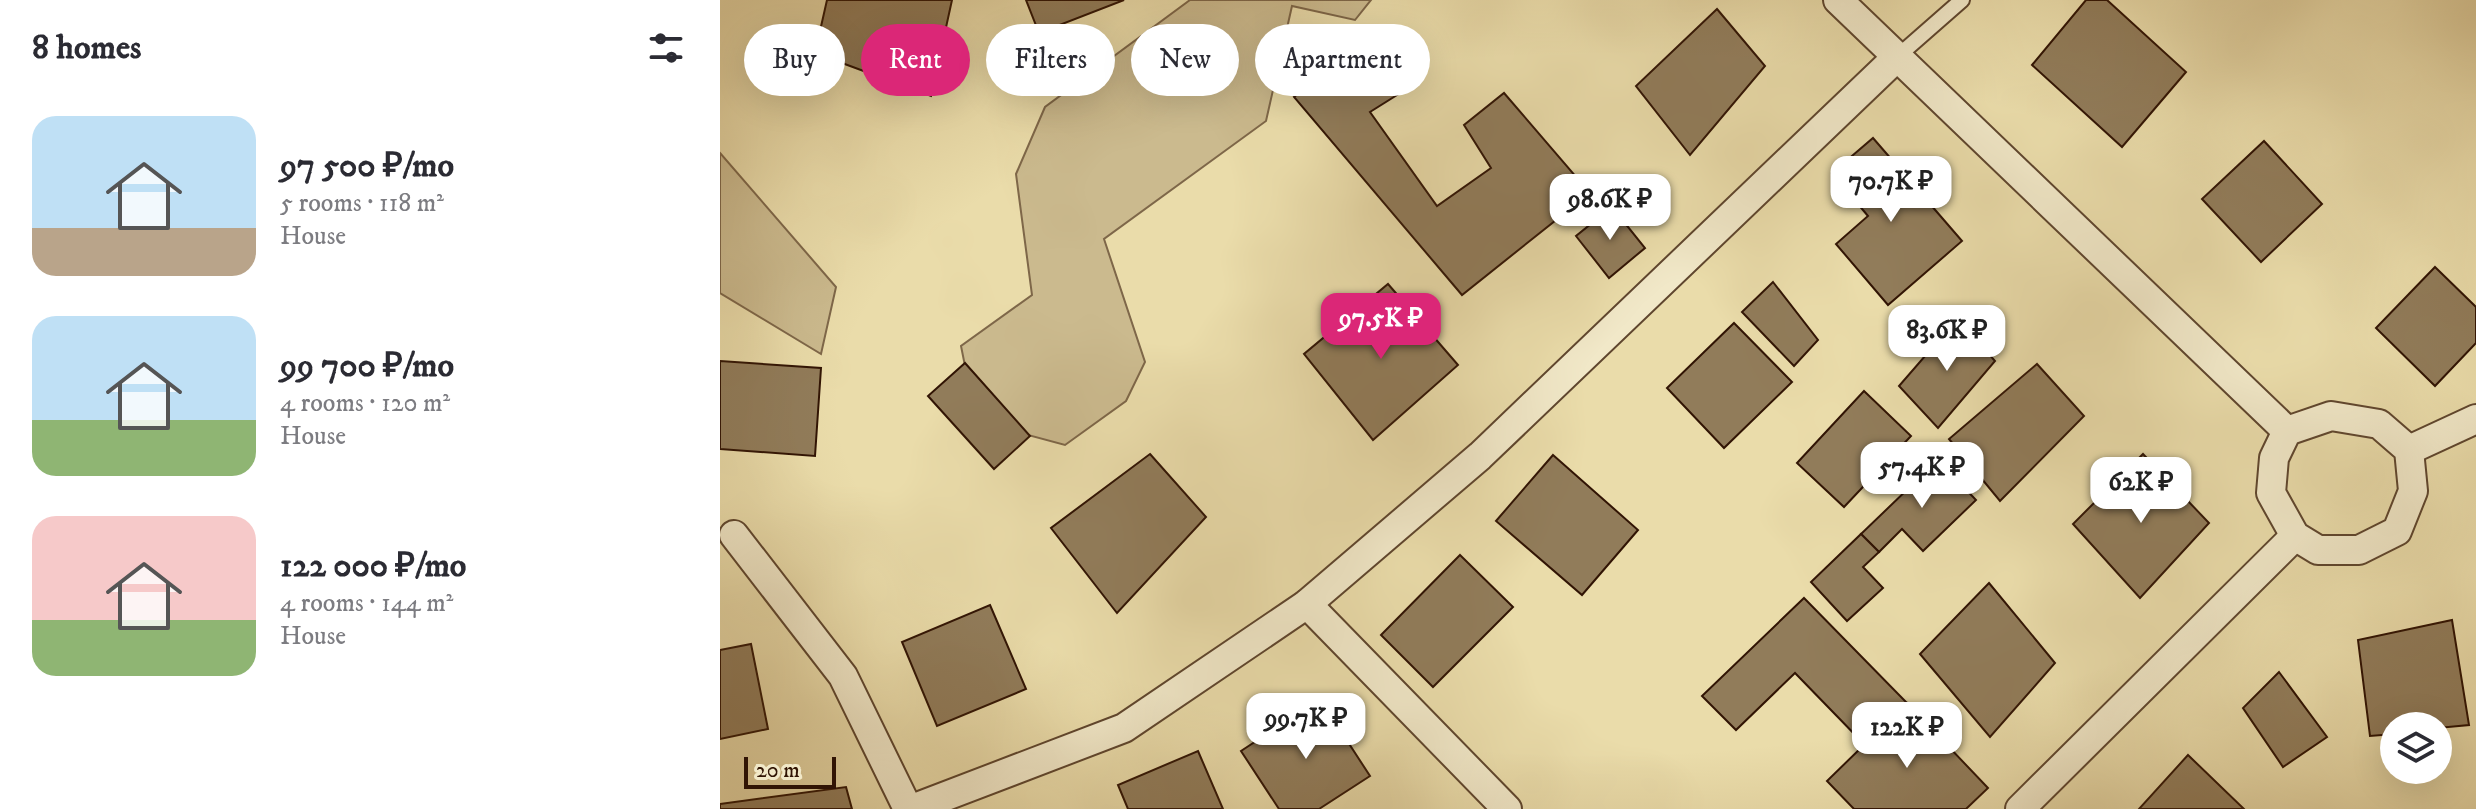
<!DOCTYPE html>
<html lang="en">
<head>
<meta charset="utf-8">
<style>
	body { margin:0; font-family:"IM FELL DW Pica",serif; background:#f7f7f7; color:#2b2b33; height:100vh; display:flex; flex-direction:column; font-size:30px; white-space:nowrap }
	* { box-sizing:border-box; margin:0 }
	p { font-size:26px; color:#7c7c81 }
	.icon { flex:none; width:44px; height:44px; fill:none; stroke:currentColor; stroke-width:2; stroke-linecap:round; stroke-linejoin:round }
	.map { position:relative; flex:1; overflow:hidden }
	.side { display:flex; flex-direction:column; background:#fff; width:720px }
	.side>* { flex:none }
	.banner { position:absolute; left:24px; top:24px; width:760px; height:72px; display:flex; gap:16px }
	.controls { position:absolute; left:1660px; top:712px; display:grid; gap:16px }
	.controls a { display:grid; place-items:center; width:72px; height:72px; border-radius:50%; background:#fff; box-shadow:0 8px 32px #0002; font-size:40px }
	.scale { position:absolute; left:24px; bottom:20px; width:92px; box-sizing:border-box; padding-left:8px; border:4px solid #311404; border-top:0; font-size:22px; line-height:28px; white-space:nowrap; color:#311404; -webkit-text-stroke:6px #f1e8c8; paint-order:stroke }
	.price { position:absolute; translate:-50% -68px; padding:0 18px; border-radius:16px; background:#fff; color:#222; font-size:26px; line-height:52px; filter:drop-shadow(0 2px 4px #0008) }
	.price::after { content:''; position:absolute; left:50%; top:48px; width:24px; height:18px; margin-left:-12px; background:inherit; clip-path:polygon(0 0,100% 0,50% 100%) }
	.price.current { background:#db2777; color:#fff }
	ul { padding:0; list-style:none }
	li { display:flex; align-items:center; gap:24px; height:200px; padding:0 32px }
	li span { display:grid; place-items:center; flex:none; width:224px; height:160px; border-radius:24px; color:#555 }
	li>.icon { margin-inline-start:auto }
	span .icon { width:96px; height:96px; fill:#fffc; stroke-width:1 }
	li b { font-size:34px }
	h2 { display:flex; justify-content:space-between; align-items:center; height:96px; padding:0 32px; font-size:34px }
	.tag { padding:0 28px; border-radius:36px; background:#fff; box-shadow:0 8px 32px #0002; font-size:28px; line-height:72px }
	.tag.current { background:#db2777; color:#fff }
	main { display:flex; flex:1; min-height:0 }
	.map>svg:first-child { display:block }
	.green { fill:#cbba8e; stroke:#7e6749; stroke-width:2 }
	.building { fill:#917c5a; stroke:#311404; stroke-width:2 }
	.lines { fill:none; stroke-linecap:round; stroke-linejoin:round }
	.service-casing { stroke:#5f462e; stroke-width:18 }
	.minor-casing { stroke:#5f462e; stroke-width:32 }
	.service { stroke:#f1e8c8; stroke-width:14 }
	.minor { stroke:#f1e8c8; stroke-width:28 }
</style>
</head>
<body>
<main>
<section class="side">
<h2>8 homes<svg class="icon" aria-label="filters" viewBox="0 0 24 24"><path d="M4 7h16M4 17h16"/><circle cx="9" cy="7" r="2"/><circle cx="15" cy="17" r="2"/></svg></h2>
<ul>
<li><span style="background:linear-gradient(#bfe0f5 70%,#b9a48a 0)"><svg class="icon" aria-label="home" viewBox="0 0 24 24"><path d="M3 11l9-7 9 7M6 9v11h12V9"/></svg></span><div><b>97 500 ₽/mo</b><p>5 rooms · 118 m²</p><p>House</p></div></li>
<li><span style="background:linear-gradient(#bfe0f5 65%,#8fb573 0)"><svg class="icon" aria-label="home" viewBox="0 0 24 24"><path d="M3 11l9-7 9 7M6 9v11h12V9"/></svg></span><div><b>99 700 ₽/mo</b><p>4 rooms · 120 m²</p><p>House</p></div></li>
<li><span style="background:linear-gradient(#f6c9c9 65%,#8fb573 0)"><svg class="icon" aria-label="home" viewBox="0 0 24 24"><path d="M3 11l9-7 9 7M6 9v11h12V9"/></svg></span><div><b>122 000 ₽/mo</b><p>4 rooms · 144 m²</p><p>House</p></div></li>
</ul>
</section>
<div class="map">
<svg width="1756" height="809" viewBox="0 0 1756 809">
	<rect width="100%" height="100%" fill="#eadcaa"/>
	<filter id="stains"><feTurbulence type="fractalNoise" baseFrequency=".0025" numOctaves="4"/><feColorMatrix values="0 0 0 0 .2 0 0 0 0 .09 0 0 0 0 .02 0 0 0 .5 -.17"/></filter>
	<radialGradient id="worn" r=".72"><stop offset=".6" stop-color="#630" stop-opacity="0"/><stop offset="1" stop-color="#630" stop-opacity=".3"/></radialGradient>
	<g class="green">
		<polygon points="470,0 651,0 635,20 572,6 546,121 384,239 425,362 406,401 345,445 256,421 241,346 312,295 296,174 325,107"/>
		<polygon points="0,153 116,287 101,354 0,293"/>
	</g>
	<g class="building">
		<polygon points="107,0 232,0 211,96 95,53"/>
		<polygon points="306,0 404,0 319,33"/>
		<polygon points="1366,0 1387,0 1466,72 1402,147 1312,65"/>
		<polygon points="997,9 1045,66 970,155 916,86"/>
		<polygon points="650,38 685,90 650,112 717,206 771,168 744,125 784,93 870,193 742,295 574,97"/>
		<polygon points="1153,138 1242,241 1168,305 1116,244 1148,216 1112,173"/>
		<polygon points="1544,141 1602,204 1541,262 1482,199"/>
		<polygon points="892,207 925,248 889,278 856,236"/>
		<polygon points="1715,267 1756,307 1756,343 1715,386 1656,328"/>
		<polygon points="1053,282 1098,340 1074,366 1022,312"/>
		<polygon points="668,284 738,365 653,440 584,354"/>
		<polygon points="1238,318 1275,361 1218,428 1179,386"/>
		<polygon points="1014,323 1072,382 1004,448 947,388"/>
		<polygon points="0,361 101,368 95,456 0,449"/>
		<polygon points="245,363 310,436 274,469 208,396"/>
		<polygon points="1317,364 1364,416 1280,501 1229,439"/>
		<polygon points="1144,391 1191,436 1124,507 1077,463"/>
		<polygon points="430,454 486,517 397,613 331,528"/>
		<polygon points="1423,454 1489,523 1420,598 1353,524"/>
		<polygon points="833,455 918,530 862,595 776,521"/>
		<polygon points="1218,460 1256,500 1203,551 1182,529 1159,552 1141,534"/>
		<polygon points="1141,534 1159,552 1143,567 1163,588 1127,621 1091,582"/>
		<polygon points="740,555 793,607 713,687 661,635"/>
		<polygon points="1269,583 1335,663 1270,737 1200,654"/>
		<polygon points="1084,598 1187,703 1145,745 1075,673 1016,730 982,696"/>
		<polygon points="270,605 306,689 217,726 182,642"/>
		<polygon points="1732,620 1749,725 1718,728 1718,726 1674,726 1674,734 1650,736 1638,640"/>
		<polygon points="31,644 48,729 0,739 0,650"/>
		<polygon points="1559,672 1607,737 1563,767 1523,708"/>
		<polygon points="600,699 650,776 599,809 559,809 521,751"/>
		<polygon points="1187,703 1268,788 1246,809 1134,809 1107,781"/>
		<polygon points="478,751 503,809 408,809 398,785"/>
		<polygon points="1468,755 1524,809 1419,809"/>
		<polygon points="126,787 132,809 0,809 0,804"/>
	</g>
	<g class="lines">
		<defs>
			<polyline id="service" points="1177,57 1242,0"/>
			<g id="minor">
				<polyline points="1118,0 1567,431"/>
				<polygon points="1611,416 1659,424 1689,450 1693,491 1677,531 1639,550 1598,550 1575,536 1551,493 1554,458 1567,431"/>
				<polyline points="1689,450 1756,419"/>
				<polyline points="14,535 123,676 188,809"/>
				<polyline points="587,604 787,809"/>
				<polyline points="192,809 404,728 587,604 760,456 1177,57"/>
				<polyline points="1300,809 1575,536"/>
			</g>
		</defs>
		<use href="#service" class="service-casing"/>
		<use href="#minor" class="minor-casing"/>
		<use href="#service" class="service"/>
		<use href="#minor" class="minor"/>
	</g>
	<rect width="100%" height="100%" filter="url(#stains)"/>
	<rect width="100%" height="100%" fill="url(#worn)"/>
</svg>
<div class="controls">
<a><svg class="icon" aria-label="layers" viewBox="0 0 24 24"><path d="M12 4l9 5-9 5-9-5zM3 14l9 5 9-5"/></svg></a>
</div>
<div class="scale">20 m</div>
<b class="price" style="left:1171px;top:224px">70.7K ₽</b>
<b class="price" style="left:890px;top:242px">98.6K ₽</b>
<b class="price current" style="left:661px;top:361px">97.5K ₽</b>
<b class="price" style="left:1227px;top:373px">83.6K ₽</b>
<b class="price" style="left:1202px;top:510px">57.4K ₽</b>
<b class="price" style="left:1421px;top:525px">62K ₽</b>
<b class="price" style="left:586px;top:761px">99.7K ₽</b>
<b class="price" style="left:1187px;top:770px">122K ₽</b>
<div class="banner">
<a class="tag">Buy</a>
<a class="tag current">Rent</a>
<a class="tag">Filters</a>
<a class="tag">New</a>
<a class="tag">Apartment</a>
</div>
</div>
</main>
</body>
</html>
